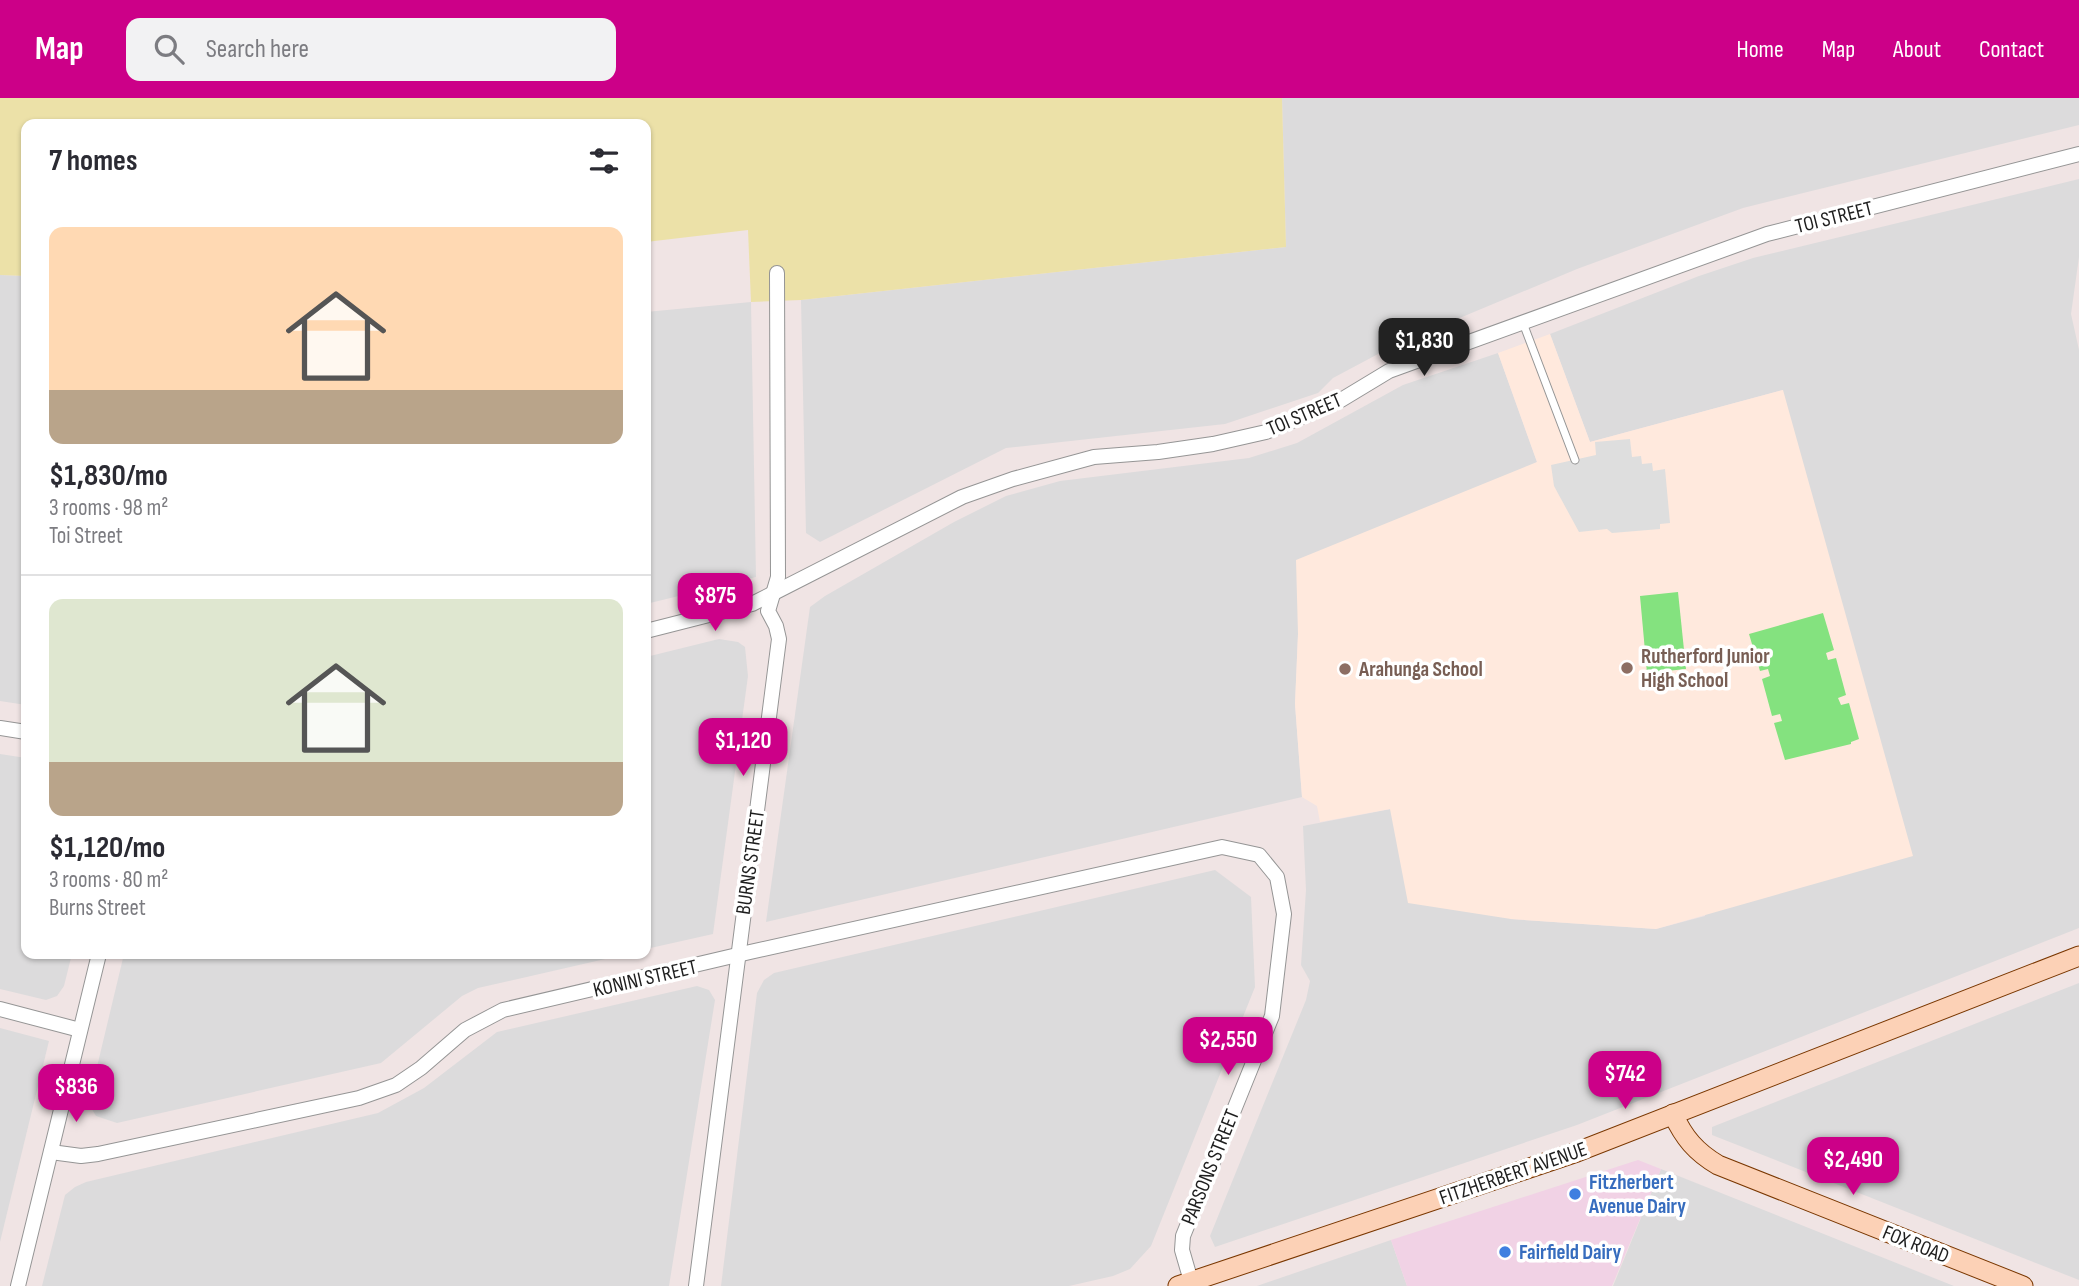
<!DOCTYPE html>
<html lang="en">
<head>
<meta charset="utf-8">
<style>
	body { margin:0; font-family:"Sofia Sans Condensed",sans-serif; background:#f2f2f3; color:#2b2b33; height:100vh; display:flex; flex-direction:column; font-size:26px; white-space:nowrap }
	* { box-sizing:border-box; margin:0 }
	p { font-size:23px; color:#7c7c81 }
	.icon { flex:none; width:38px; height:38px; fill:none; stroke:currentColor; stroke-width:2; stroke-linecap:round; stroke-linejoin:round }
	.map { position:relative; flex:1; overflow:hidden }
	.sheet { position:absolute; left:21px; top:21px; width:630px; height:840px; display:flex; flex-direction:column; background:#fff; border-radius:14px; box-shadow:0 2px 5px #0004 }
	.sheet>* { flex:none }
	.price { position:absolute; translate:-50% -60px; padding:0 16px; border-radius:14px; background:#c08; color:#fff; font-size:23px; line-height:46px; filter:drop-shadow(0 2px 4px #0008) }
	.price::after { content:''; position:absolute; left:50%; top:42px; width:21px; height:16px; margin-left:-10px; background:inherit; clip-path:polygon(0 0,100% 0,50% 100%) }
	.price.on { background:#222; color:#fff }
	ul { padding:0; list-style:none }
	li { display:grid; align-content:center; gap:14px; height:371px; padding:0 28px }
	li+li { border-top:2px solid #e1e1e2 }
	li span { display:grid; place-items:center; height:217px; border-radius:14px; color:#555 }
	li>.icon { margin-inline-start:auto }
	span .icon { width:126px; height:126px; fill:#fffc; stroke-width:1 }
	li b { font-size:30px }
	h2 { display:flex; justify-content:space-between; align-items:center; height:84px; padding:0 28px; font-size:30px }
	header { display:flex; align-items:center; gap:42px; box-sizing:border-box; height:98px; padding:0 35px; background:#c08; color:#fff }
	header strong { font-size:33px }
	nav { display:flex; gap:38px; margin-inline-start:auto; font-size:24px }
	.search { width:490px; height:63px; background:#f2f2f3; display:flex; align-items:center; gap:18px; box-sizing:border-box; padding:0 24px; border-radius:14px; color:#7c7c81; font-size:26px }
	.map>svg:first-child { display:block }
	.residential { fill:#dcdbdc }
	.commercial { fill:#f1d2e5 }
	.education { fill:#ffe9dd }
	.grass { fill:#ece1a8 }
	.pitch { fill:#84e27f }
	.parking { fill:#dedede }
	.lines { fill:none; stroke-linecap:round; stroke-linejoin:round }
	.lane-casing { stroke:#959595; stroke-width:9 }
	.street-casing { stroke:#959595; stroke-width:16 }
	.secondary-casing { stroke:#7a3701; stroke-width:21 }
	.lane { stroke:#fff; stroke-width:7 }
	.street { stroke:#fff; stroke-width:14 }
	.secondary { stroke:#fcd1b6; stroke-width:19 }
	.education-dot { fill:#8d6e63; stroke:#fff; stroke-width:2.5 }
	.shop-dot { fill:#3f7fe0; stroke:#fff; stroke-width:2.5 }
	.labels { text-anchor:middle; stroke-width:7; stroke-linejoin:round; paint-order:stroke }
	.street-label { font-size:21px; fill:#1e1e1e; stroke:#fff }
	.education-label { font-size:21px; font-weight:bold; fill:#785e54; stroke:#fff; text-anchor:start }
	.shop-label { font-size:21px; font-weight:bold; fill:#366cbe; stroke:#fff; text-anchor:start }
</style>
</head>
<body>
<header>
<strong>Map</strong>
<div class="search"><svg class="icon" aria-label="search" viewBox="0 0 24 24"><circle cx="10" cy="10" r="6"/><path d="M15 15l6 6"/></svg>Search here</div>
<nav><a>Home</a><a>Map</a><a>About</a><a>Contact</a></nav>
</header>
<div class="map">
<svg width="2079" height="1188" viewBox="0 0 2079 1188">
	<rect width="100%" height="100%" fill="#f0e4e4"/>
	<g class="residential">
		<polygon points="1282,0 2079,0 2079,27 1743,110 1577,171 1395,247 1333,280 1318,295 1225,326 1006,350 820,444 806,435 801,202 1286,149"/>
		<polygon points="2079,81 2079,159 2071,216 2079,252 2079,830 1577,1027 1215,1149 1210,1138 1306,902 1310,883 1301,867 1306,792 1303,728 1391,711 1511,821 1656,831 1705,818 1783,292 1590,344 1550,236 1699,178 1753,160"/>
		<polygon points="0,177 26,178 26,607 0,603"/>
		<polygon points="751,204 756,479 646,506 646,214"/>
		<polygon points="1498,255 1537,364 1298,536 1295,606 1302,699 766,824 810,509 825,498 954,424 1006,398 1060,383 1249,360 1297,345 1403,287"/>
		<polygon points="719,541 738,544 745,549 748,578 713,836 646,851 646,559"/>
		<polygon points="0,656 26,660 26,856 72,856 64,888 57,898 46,902 0,891"/>
		<polygon points="1215,772 1251,799 1255,889 1151,1148 1130,1171 1113,1178 1069,1188 721,1188 757,895 764,882 774,875"/>
		<polygon points="124,856 627,856 478,890 462,898 381,965 117,1025 96,1018 90,1008 90,998"/>
		<polygon points="2079,885 2079,1182 1712,1037 1712,1029"/>
		<polygon points="697,888 709,892 715,902 669,1188 42,1188 65,1097 75,1089 86,1084 378,1015 424,990 497,934"/>
		<polygon points="0,930 49,943 0,1144"/>
		<polygon points="1661,1071 1954,1188 1613,1188"/>
		<polygon points="1391,1142 1407,1188 1257,1188"/>
	</g>
	<polygon class="commercial" points="1638,1062 1661,1071 1612,1188 1407,1188 1391,1142"/>
	<polygon class="education" points="1550,236 1590,344 1783,292 1913,758 1656,831 1511,821 1408,805 1390,711 1320,724 1317,708 1302,699 1295,606 1298,536 1296,462 1537,364 1498,255"/>
	<polygon class="grass" points="0,0 1282,0 1286,149 801,202 751,204 748,132 646,144 646,26 26,26 26,178 0,177"/>
	<g class="pitch">
		<polygon points="1678,494 1686,571 1647,575 1640,498"/>
		<polygon points="1823,515 1834,552 1826,555 1828,562 1836,560 1846,597 1838,600 1841,607 1849,605 1859,641 1851,644 1851,646 1785,662 1774,625 1782,623 1780,616 1772,618 1762,581 1770,578 1768,571 1760,573 1749,536"/>
	</g>
	<polygon class="parking" points="1630,341 1632,359 1641,358 1642,366 1652,365 1653,373 1665,371 1670,425 1660,426 1660,431 1612,435 1607,431 1579,434 1554,388 1551,367 1596,357 1595,344"/>
	<g class="lines">
		<defs>
			<polyline id="lane" points="1523,225 1575,362"/>
			<g id="street">
				<polyline points="646,533 752,506 962,399 1013,381 1094,359 1158,354 1213,346 1266,334 1341,302 1389,273 1767,136 2079,56"/>
				<polyline points="0,630 26,634"/>
				<polyline points="0,911 80,932"/>
				<polyline points="51,1054 81,1058 98,1056 359,1000 396,987 421,970 465,932 503,912 750,854 1222,749 1259,757 1277,779 1284,816 1272,918 1183,1138 1182,1152 1191,1183"/>
				<polyline points="18,1188 99,856"/>
				<polyline points="696,1188 779,541 776,528 768,513 778,479 777,175"/>
			</g>
			<g id="secondary">
				<path d="M1673 1016C1684 1040 1696 1054 1718 1067L2023 1188"/>
				<polyline points="1178,1188 1577,1054 2079,858"/>
			</g>
		</defs>
		<use href="#lane" class="lane-casing"/>
		<use href="#street" class="street-casing"/>
		<use href="#secondary" class="secondary-casing"/>
		<use href="#lane" class="lane"/>
		<use href="#street" class="street"/>
		<use href="#secondary" class="secondary"/>
	</g>
	<g class="education-dot">
		<circle cx="1627" cy="570" r="7"/>
		<circle cx="1345" cy="571" r="7"/>
	</g>
	<g class="shop-dot">
		<circle cx="1575" cy="1096" r="7"/>
		<circle cx="1505" cy="1154" r="7"/>
	</g>
	<g class="labels">
		<g class="street-label">
			<text transform="translate(1834 119) rotate(-14)" y="7">TOI STREET</text>
			<text transform="translate(1304 316) rotate(-23)" y="7">TOI STREET</text>
			<text transform="translate(750 764) rotate(-82)" y="7">BURNS STREET</text>
			<text transform="translate(645 880) rotate(-13)" y="7">KONINI STREET</text>
			<text transform="translate(1210 1069) rotate(-68)" y="7">PARSONS STREET</text>
			<text transform="translate(1513 1075) rotate(-19)" y="7">FITZHERBERT AVENUE</text>
			<text transform="translate(1916 1146) rotate(22)" y="7">FOX ROAD</text>
		</g>
		<g class="education-label">
			<text x="1641" y="565">Rutherford Junior<tspan x="1641" dy="24">High School</tspan></text>
			<text x="1359" y="578">Arahunga School</text>
		</g>
		<g class="shop-label">
			<text x="1589" y="1091">Fitzherbert<tspan x="1589" dy="24">Avenue Dairy</tspan></text>
			<text x="1519" y="1161">Fairfield Dairy</text>
		</g>
	</g>
</svg>
<b class="price on" style="left:1424px;top:280px">$1,830</b>
<b class="price" style="left:715px;top:535px">$875</b>
<b class="price" style="left:743px;top:680px">$1,120</b>
<b class="price" style="left:1228px;top:979px">$2,550</b>
<b class="price" style="left:1625px;top:1013px">$742</b>
<b class="price" style="left:76px;top:1026px">$836</b>
<b class="price" style="left:1853px;top:1099px">$2,490</b>
<section class="sheet">
<h2>7 homes<svg class="icon" aria-label="filters" viewBox="0 0 24 24"><path d="M4 7h16M4 17h16"/><circle cx="9" cy="7" r="2"/><circle cx="15" cy="17" r="2"/></svg></h2>
<ul>
<li><span style="background:linear-gradient(#ffd9b3 75%,#b9a48a 0)"><svg class="icon" aria-label="home" viewBox="0 0 24 24"><path d="M3 11l9-7 9 7M6 9v11h12V9"/></svg></span><div><b>$1,830/mo</b><p>3 rooms · 98 m²</p><p>Toi Street</p></div></li>
<li><span style="background:linear-gradient(#dfe7d0 75%,#b9a48a 0)"><svg class="icon" aria-label="home" viewBox="0 0 24 24"><path d="M3 11l9-7 9 7M6 9v11h12V9"/></svg></span><div><b>$1,120/mo</b><p>3 rooms · 80 m²</p><p>Burns Street</p></div></li>
</ul>
</section>
</div>
</body>
</html>
